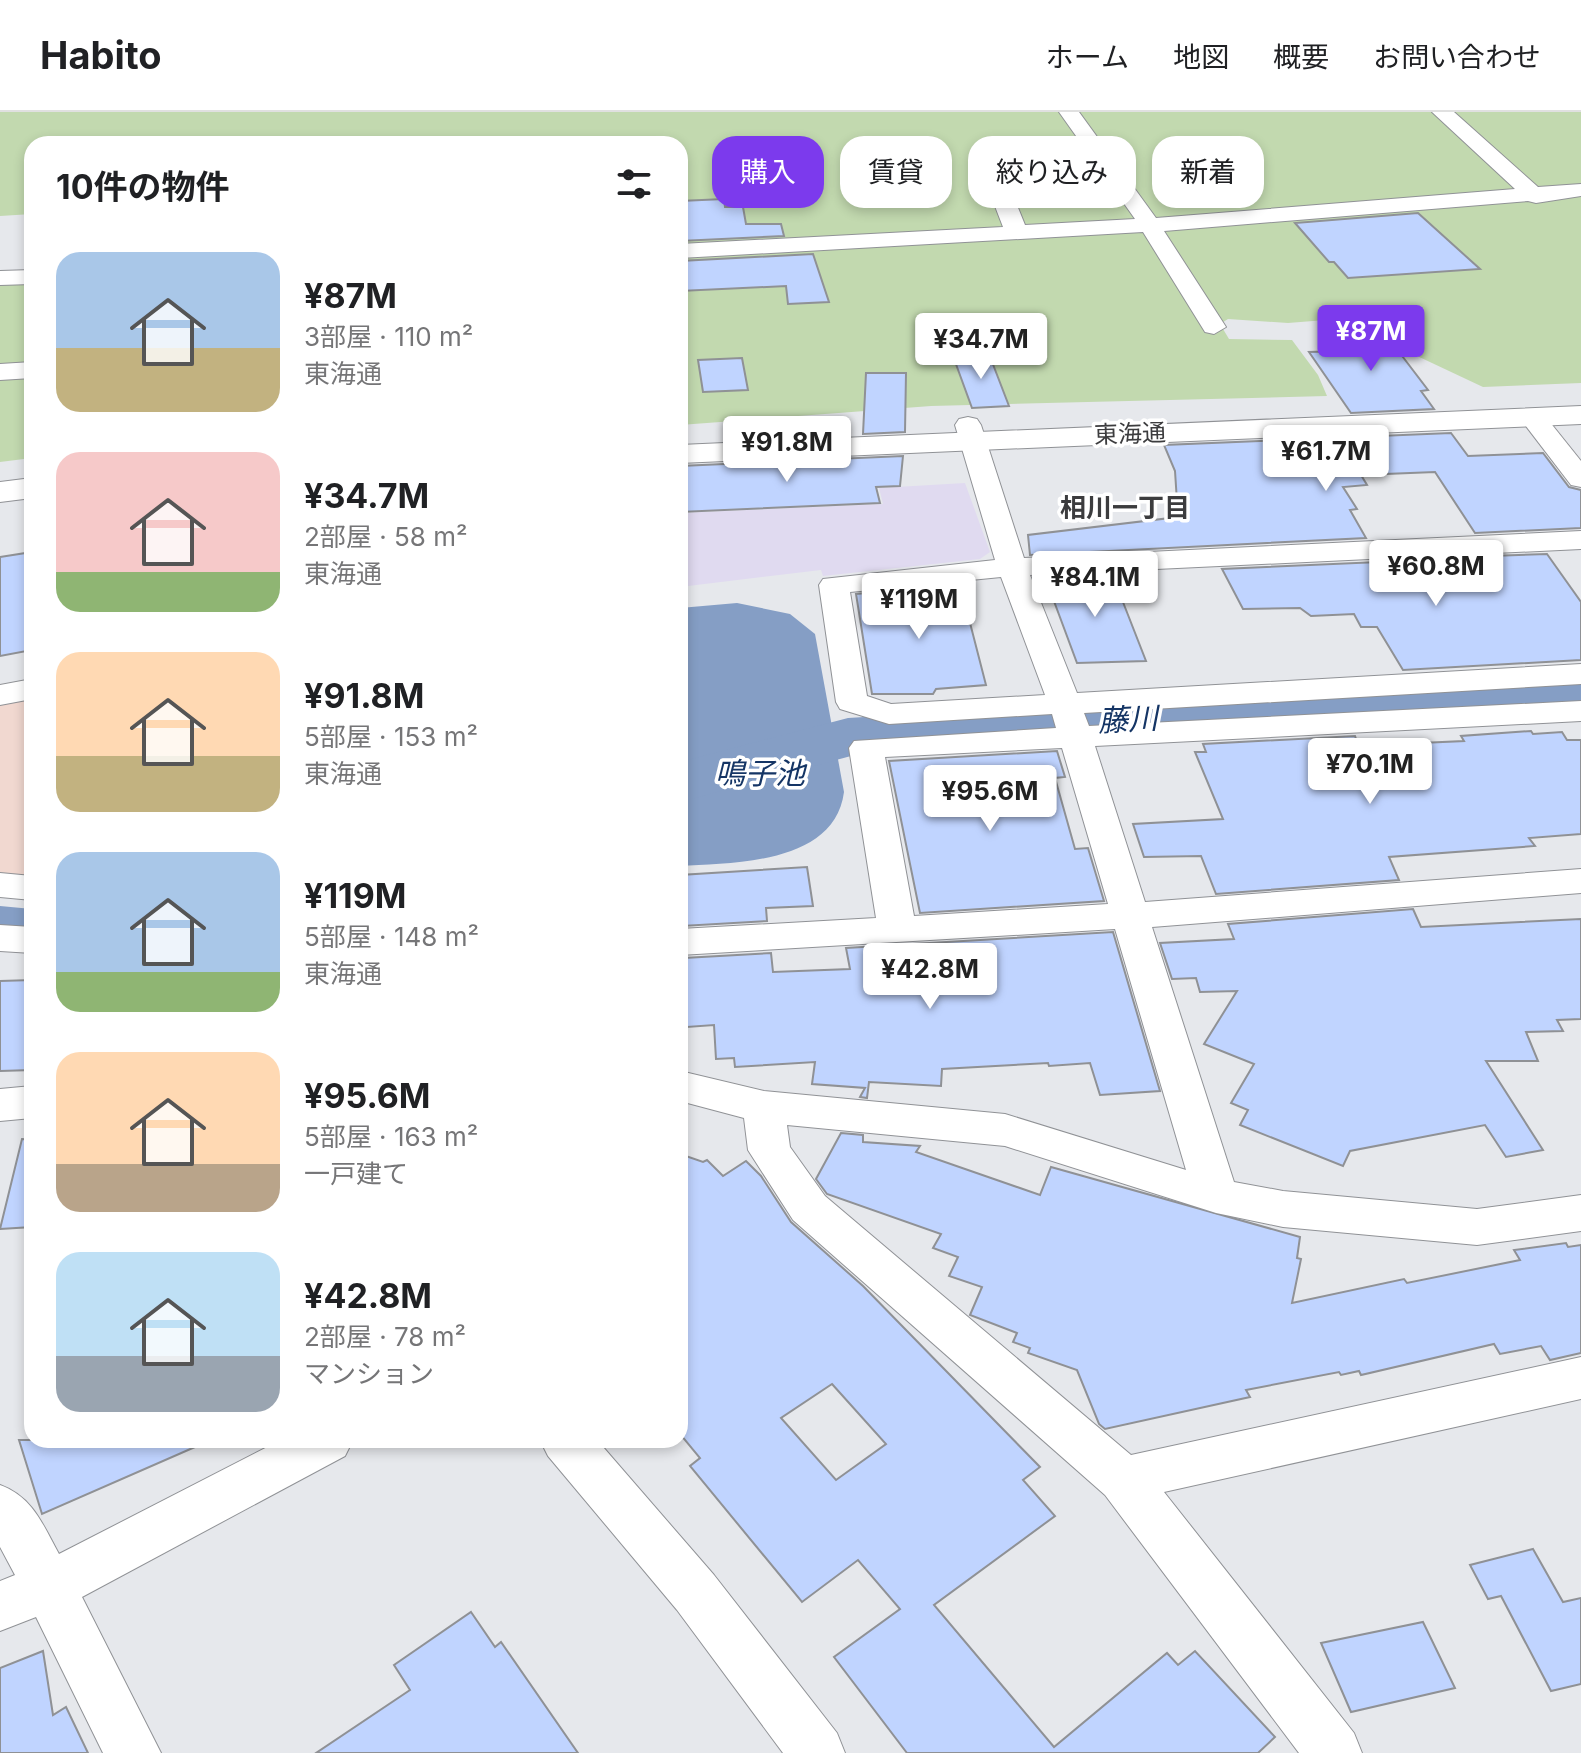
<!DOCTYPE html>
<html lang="ja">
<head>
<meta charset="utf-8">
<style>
	body { margin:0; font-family:Inter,"Noto Sans JP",sans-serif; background:#f2f2f2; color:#202124; height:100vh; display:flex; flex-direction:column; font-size:30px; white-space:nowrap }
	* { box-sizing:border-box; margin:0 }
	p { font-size:26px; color:#757577 }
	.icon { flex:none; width:44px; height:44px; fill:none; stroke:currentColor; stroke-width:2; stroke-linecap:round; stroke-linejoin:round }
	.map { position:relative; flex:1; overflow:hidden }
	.details { position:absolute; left:24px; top:24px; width:664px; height:1312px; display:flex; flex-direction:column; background:#fff; border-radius:24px; box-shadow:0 4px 12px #0003 }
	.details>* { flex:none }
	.guide { position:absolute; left:712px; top:24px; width:748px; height:72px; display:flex; gap:16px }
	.price { position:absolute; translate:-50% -68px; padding:0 18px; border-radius:8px; background:#fff; color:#222; font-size:26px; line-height:52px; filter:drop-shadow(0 2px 4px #0008) }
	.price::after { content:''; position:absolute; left:50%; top:48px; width:24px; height:18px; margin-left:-12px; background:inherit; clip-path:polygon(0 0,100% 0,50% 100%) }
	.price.current { background:#7c3aed; color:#fff }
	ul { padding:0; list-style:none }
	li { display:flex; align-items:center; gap:24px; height:200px; padding:0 32px }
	li span { display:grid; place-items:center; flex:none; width:224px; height:160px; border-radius:24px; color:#555 }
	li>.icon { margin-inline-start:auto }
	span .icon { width:96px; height:96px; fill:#fffc; stroke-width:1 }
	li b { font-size:34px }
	h2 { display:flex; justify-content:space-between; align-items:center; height:96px; padding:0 32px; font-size:34px }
	.tag { padding:0 28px; border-radius:24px; background:#fff; box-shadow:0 4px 12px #0003; font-size:28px; line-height:72px }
	.tag.current { background:#7c3aed; color:#fff }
	header { display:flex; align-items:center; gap:48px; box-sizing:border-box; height:112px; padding:0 40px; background:#fff; border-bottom:2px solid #e0e0e0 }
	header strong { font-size:38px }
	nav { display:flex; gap:44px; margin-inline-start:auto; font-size:28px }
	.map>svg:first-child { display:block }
	.commercial { fill:#f1d8d0 }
	.industrial { fill:#e0daf0 }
	.green { fill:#c2d9af }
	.water { fill:#859ec5 }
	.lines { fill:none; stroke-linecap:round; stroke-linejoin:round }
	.river { fill:#859ec5; fill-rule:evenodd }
	.building { fill:#c0d4ff; stroke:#8f9195; stroke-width:2; fill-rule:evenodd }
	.minor-casing { stroke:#909296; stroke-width:2 }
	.major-casing { stroke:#909296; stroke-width:2 }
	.minor { fill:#fff; fill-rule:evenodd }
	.major { fill:#fff; fill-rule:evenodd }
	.labels { text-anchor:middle; stroke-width:7; stroke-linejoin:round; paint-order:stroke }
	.far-street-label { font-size:24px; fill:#3c3c3e; stroke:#fff }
	.far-neighbourhood-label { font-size:26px; font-weight:bold; fill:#3c3c3e; stroke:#fff }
	.water-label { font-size:30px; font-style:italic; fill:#153565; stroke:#fff }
</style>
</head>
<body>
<header>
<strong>Habito</strong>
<nav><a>ホーム</a><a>地図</a><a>概要</a><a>お問い合わせ</a></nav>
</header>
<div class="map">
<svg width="1581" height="1641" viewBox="0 0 1581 1641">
	<rect width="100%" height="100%" fill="#e6e8ec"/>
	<polygon class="commercial" points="32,581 32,766 0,763 0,588"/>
	<polygon class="industrial" points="965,371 990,440 980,447 823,464 821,458 680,475 680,401 883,392 879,376"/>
	<g class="green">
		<polygon points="0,0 1581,0 1581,271 1483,275 1415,243 1390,239 1420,220 1411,212 1352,212 1338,207 1288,211 1228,207 1220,212 1229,227 1292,228 1318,263 1327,284 931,294 680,313 680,32 32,32 32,102 0,104"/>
		<polygon points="32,147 32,346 0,350 0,171 23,170"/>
	</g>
	<g class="water">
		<path d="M737 491 790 502 815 522 844 680C835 752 734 751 680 754V496Z"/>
		<polygon points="0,794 32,797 32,817 0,815"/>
	</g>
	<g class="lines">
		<polygon class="river" points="1581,562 1581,600 851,644 680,690 680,650 848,606"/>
	</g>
	<g class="building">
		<polygon points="724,87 725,95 743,95 746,112 781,112 784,124 680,129 680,89"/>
		<polygon points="1418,101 1480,157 1348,166 1334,150 1329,150 1295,111"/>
		<polygon points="813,142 829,190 788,192 786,174 680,179 680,149"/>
		<polygon points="1380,215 1428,278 1421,279 1434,297 1351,301 1309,240 1343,239 1331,220 1336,218"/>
		<polygon points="989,242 1009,294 972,296 953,244"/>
		<polygon points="742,246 748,278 703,280 698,248"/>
		<polygon points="866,261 906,261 905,320 863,322"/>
		<polygon points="1451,321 1468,344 1543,341 1569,375 1581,378 1581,416 1475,421 1435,360 1361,363 1367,373 1343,375 1357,397 1350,398 1366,426 1030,443 1028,423 1178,405 1175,359 1164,333"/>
		<polygon points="903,344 900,374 876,375 880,391 680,400 680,354"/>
		<polygon points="32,440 32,538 0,544 0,445"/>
		<polygon points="1547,442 1581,490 1581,548 1403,558 1377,515 1361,515 1354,502 1311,504 1300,496 1243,497 1222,457 1379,450 1387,462 1498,456 1490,444"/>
		<polygon points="1112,462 1146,549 1077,551 1045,465"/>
		<polygon points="960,472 986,573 936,577 933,582 872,582 856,482"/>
		<polygon points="1531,619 1533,622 1562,620 1567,628 1581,628 1581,722 1529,726 1535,734 1389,745 1399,768 1216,782 1201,744 1144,745 1133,712 1223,707 1195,640 1206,640 1203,632 1355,624 1356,627 1373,627 1376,633 1464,629 1461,624"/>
		<polygon points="1057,639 1065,665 1055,666 1075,737 1088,736 1104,789 920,801 889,649"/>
		<polygon points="807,755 813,794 766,796 767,809 682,814 680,763"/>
		<polygon points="1413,797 1421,815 1581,807 1581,907 1557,908 1563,919 1526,920 1538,949 1486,949 1543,1038 1506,1045 1485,1013 1350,1039 1343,1054 1240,1013 1248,998 1231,991 1254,952 1204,932 1237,879 1200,880 1196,866 1172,867 1160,831 1234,827 1228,812"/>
		<polygon points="1113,820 1160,979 1100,983 1090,951 1049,954 1048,951 942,957 941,974 869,970 867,986 860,985 865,976 812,972 815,950 735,955 734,946 716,947 714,913 687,915 684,846 771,841 773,860 850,857 846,836"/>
		<polygon points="32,868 32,958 0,959 0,869"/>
		<polygon points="841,1021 863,1023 863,1030 920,1034 916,1040 1040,1083 1051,1055 1300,1125 1297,1146 1301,1147 1292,1191 1404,1167 1407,1171 1520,1148 1514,1138 1566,1131 1568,1135 1581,1133 1581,1241 1550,1248 1541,1234 1500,1242 1494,1232 1361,1263 1359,1259 1341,1263 1339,1260 1246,1278 1250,1285 1105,1317 1099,1312 1077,1258 1028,1241 1030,1236 1013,1230 1017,1221 970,1203 982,1175 949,1164 958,1145 933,1136 941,1122 827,1082 816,1067"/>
		<polygon points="22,1027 32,1028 32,1115 0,1117"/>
		<path d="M680 1042 703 1050 707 1048 723 1064 746 1049 761 1064 791 1110 863 1174 1040 1355 1023 1368 1055 1404 934 1493 1054 1635 1167 1541 1178 1553 1195 1539 1275 1625 1258 1641H907L834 1545 900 1497 858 1448 802 1490 690 1354 700 1346 680 1322ZM832 1272 886 1332 836 1368 781 1306Z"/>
		<polygon points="19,1328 211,1328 42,1402"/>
		<polygon points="1533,1437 1563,1490 1581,1486 1581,1572 1551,1579 1501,1484 1488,1487 1470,1453"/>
		<polygon points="471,1500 495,1535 501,1530 578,1641 316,1641 410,1578 394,1553"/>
		<polygon points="1423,1510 1455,1576 1351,1600 1321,1531"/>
		<polygon points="43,1539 53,1603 66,1595 88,1641 0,1641 0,1556"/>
	</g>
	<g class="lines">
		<defs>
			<g id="minor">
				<polygon points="1059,0 1079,0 1156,106 1515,77 1432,0 1454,0 1538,75 1581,72 1581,84 1536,91 1528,89 1164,119 1226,215 1214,222 1205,220 1143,120 680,146 680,132 1003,115 988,76 999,70 1010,76 1025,113 1135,107"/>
				<polygon points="32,158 32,172 0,173 0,159"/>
				<polygon points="32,250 32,266 0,268 0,252"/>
				<polygon points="1532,297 1541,299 1581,349 1581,375 1571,373 1519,305 1523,299"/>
				<path d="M968 305 977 307 981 313 1024 446 1581 419V437L1030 463 1077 581 1581 552V572L1084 601 1089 614 1581 589V609L1095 634 1145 790 1581 757V781L1152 815 1234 1070 1283 1079 1477 1097 1581 1083V1119L1477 1133 1283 1115 1216 1101 1005 1034 787 1013 790 1035 825 1084 1131 1343 1581 1245V1287L1164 1380 1354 1621 1362 1641H1299L1105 1383 793 1108 748 1038 744 1006 680 989V959L764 979 1005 1002 1186 1058 1115 817 680 843V817L876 806 849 636 854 629 1056 616 1052 602 889 612 840 597 836 590 819 473 823 467 995 448 955 313 959 307ZM1001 465 1045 583 891 592 867 584 850 480ZM1062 636 1108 792 914 804 885 645Z"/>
				<polygon points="32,567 32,587 0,593 0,573"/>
				<polygon points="0,761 32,764 32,788 0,785"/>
				<polygon points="0,813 32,815 32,841 0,839"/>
				<polygon points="32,974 32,1006 0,1009 0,977"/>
				<path d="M281 1328H353L345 1344 82 1485 161 1641H103L36 1505 0 1519V1469L15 1463 0 1435V1373C33 1385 43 1413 59 1442Z"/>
				<polygon points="540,1328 597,1328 714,1463 837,1621 845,1641 783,1641 677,1498 548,1344"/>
			</g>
			<g id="major">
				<polygon points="1581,294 1581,312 680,351 680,333"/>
				<polygon points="32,366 32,386 0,390 0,370"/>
			</g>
		</defs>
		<use href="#minor" class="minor-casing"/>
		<use href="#major" class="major-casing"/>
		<use href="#minor" class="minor"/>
		<use href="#major" class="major"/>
	</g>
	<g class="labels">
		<g class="far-street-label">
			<text transform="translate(1130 322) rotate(-2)" y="8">東海通</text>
		</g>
		<g class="far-neighbourhood-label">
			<text x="1125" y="405">相川一丁目</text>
		</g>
		<g class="water-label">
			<text transform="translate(1128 608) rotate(-3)" y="10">藤川</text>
			<text x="760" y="672">鳴子池</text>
		</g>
	</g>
</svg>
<b class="price current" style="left:1371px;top:261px">¥87M</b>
<b class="price" style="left:981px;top:269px">¥34.7M</b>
<b class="price" style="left:787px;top:372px">¥91.8M</b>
<b class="price" style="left:1326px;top:381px">¥61.7M</b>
<b class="price" style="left:1436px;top:496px">¥60.8M</b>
<b class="price" style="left:1095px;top:507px">¥84.1M</b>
<b class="price" style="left:919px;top:529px">¥119M</b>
<b class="price" style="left:1370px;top:694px">¥70.1M</b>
<b class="price" style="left:990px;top:721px">¥95.6M</b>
<b class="price" style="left:930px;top:899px">¥42.8M</b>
<div class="guide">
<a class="tag current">購入</a>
<a class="tag">賃貸</a>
<a class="tag">絞り込み</a>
<a class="tag">新着</a>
</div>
<section class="details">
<h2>10件の物件<svg class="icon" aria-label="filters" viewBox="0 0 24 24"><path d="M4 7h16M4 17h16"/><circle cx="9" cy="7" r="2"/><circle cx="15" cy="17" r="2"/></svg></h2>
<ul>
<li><span style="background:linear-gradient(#a9c7e8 60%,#c2b280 0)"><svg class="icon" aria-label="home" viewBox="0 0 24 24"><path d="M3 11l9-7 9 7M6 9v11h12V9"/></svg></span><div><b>¥87M</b><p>3部屋 · 110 m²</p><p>東海通</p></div></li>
<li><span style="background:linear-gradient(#f6c9c9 75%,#8fb573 0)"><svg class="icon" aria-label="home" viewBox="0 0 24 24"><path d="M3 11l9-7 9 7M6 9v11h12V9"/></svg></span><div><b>¥34.7M</b><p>2部屋 · 58 m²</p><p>東海通</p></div></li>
<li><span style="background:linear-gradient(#ffd9b3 65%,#c2b280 0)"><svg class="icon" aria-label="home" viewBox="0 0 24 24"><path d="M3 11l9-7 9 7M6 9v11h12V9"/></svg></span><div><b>¥91.8M</b><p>5部屋 · 153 m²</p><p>東海通</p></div></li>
<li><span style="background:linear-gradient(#a9c7e8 75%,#8fb573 0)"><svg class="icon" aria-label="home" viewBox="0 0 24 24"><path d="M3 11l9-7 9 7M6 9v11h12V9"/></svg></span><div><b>¥119M</b><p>5部屋 · 148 m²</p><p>東海通</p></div></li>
<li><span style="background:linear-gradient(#ffd9b3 70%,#b9a48a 0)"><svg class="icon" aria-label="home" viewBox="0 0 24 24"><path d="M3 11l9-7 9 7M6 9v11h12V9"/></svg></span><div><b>¥95.6M</b><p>5部屋 · 163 m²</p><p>一戸建て</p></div></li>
<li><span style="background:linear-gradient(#bfe0f5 65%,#9aa5b1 0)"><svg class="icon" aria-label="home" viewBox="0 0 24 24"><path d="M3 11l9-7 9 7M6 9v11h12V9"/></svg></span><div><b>¥42.8M</b><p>2部屋 · 78 m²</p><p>マンション</p></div></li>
</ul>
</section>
</div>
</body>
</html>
